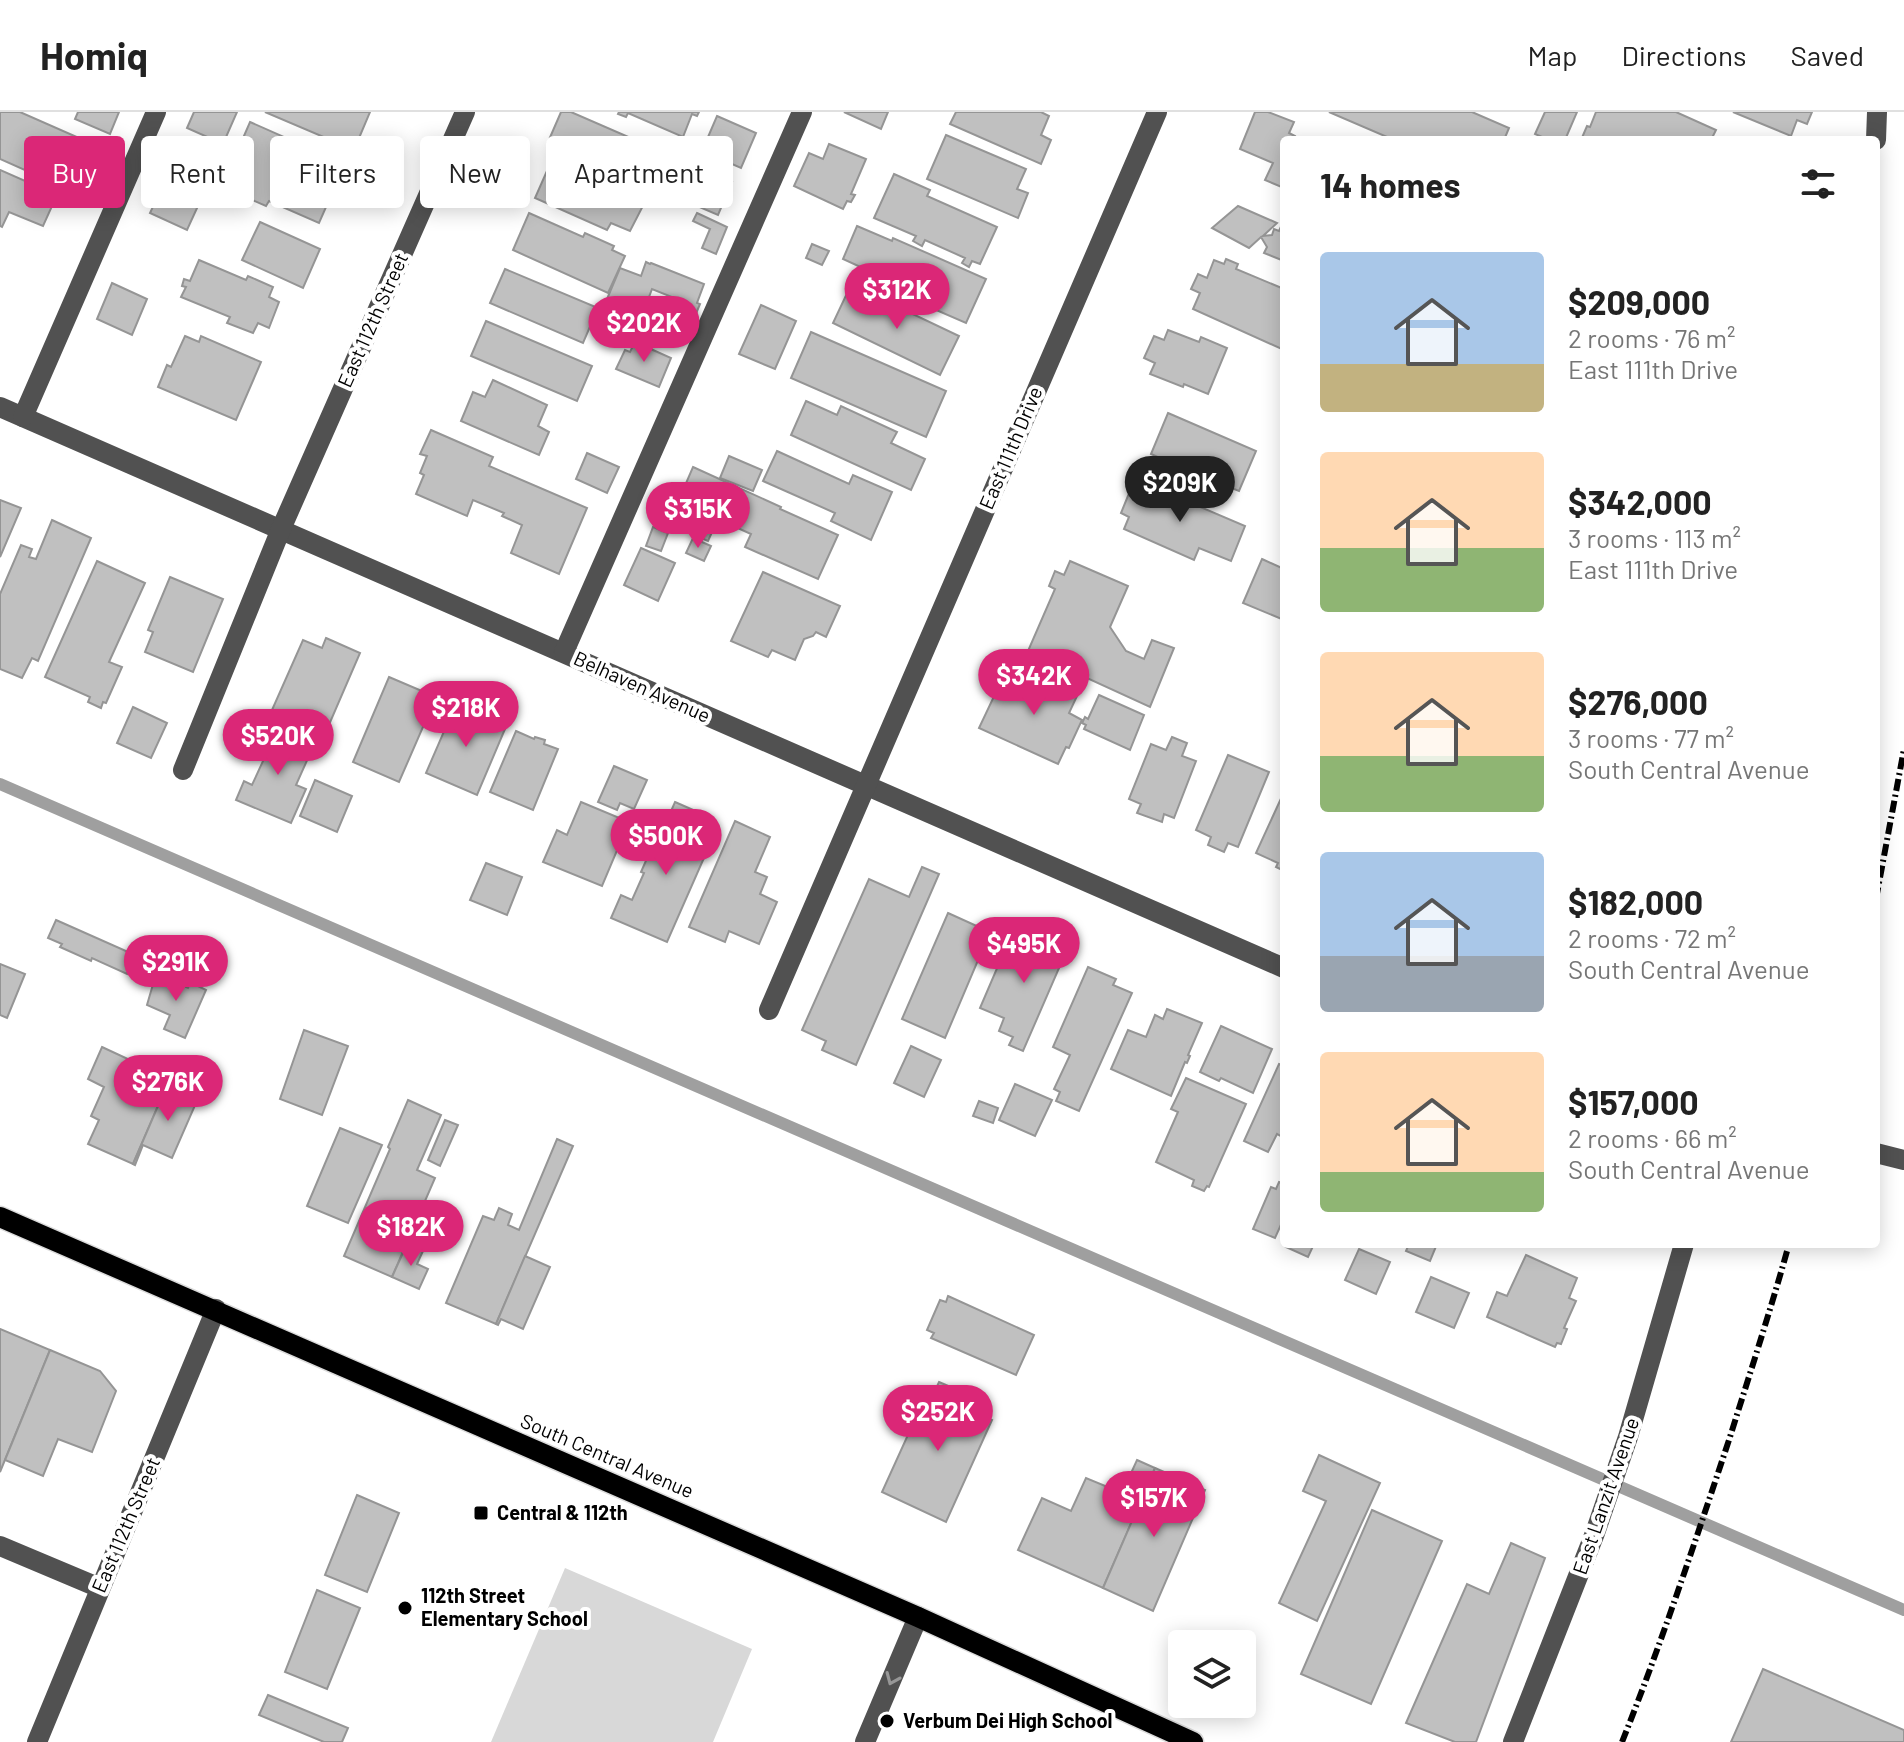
<!DOCTYPE html>
<html lang="en">
<head>
<meta charset="utf-8">
<style>
	body { margin:0; font-family:Barlow,sans-serif; background:#f6f6f6; color:#222; height:100vh; display:flex; flex-direction:column; font-size:30px; white-space:nowrap }
	* { box-sizing:border-box; margin:0 }
	p { font-size:26px; color:#767676 }
	.icon { flex:none; width:44px; height:44px; fill:none; stroke:currentColor; stroke-width:2; stroke-linecap:round; stroke-linejoin:round }
	.map { position:relative; flex:1; overflow:hidden }
	.panel { position:absolute; left:1280px; top:24px; width:600px; height:1112px; display:flex; flex-direction:column; background:#fff; border-radius:8px; box-shadow:0 4px 20px #0003 }
	.panel>* { flex:none }
	.top-card { position:absolute; left:24px; top:24px; width:760px; height:72px; display:flex; gap:16px }
	.controls { position:absolute; left:1168px; top:1518px; display:grid; gap:16px }
	.controls a { display:grid; place-items:center; width:88px; height:88px; border-radius:8px; background:#fff; box-shadow:0 4px 20px #0003; font-size:40px }
	.price { position:absolute; translate:-50% -68px; padding:0 18px; border-radius:28px; background:#db2777; color:#fff; font-size:26px; line-height:52px; filter:drop-shadow(0 2px 4px #0008) }
	.price::after { content:''; position:absolute; left:50%; top:48px; width:24px; height:18px; margin-left:-12px; background:inherit; clip-path:polygon(0 0,100% 0,50% 100%) }
	.price.active { background:#222; color:#fff }
	ul { padding:0; list-style:none }
	li { display:flex; align-items:center; gap:24px; height:200px; padding:0 40px }
	li span { display:grid; place-items:center; flex:none; width:224px; height:160px; border-radius:8px; color:#555 }
	li>.icon { margin-inline-start:auto }
	span .icon { width:96px; height:96px; fill:#fffc; stroke-width:1 }
	li b { font-size:34px }
	h2 { display:flex; justify-content:space-between; align-items:center; height:96px; padding:0 40px; font-size:34px }
	.pill { padding:0 28px; border-radius:8px; background:#fff; box-shadow:0 4px 20px #0003; font-size:28px; line-height:72px }
	.pill.active { background:#db2777; color:#fff }
	header { display:flex; align-items:center; gap:48px; box-sizing:border-box; height:112px; padding:0 40px; background:#fff; border-bottom:2px solid #e0e0e0 }
	header strong { font-size:38px }
	nav { display:flex; gap:44px; margin-inline-start:auto; font-size:28px }
	.map>svg:first-child { display:block }
	.green { fill:#d8d8d8 }
	.lines { fill:none; stroke-linecap:round; stroke-linejoin:round }
	.stream { stroke:#9f9f9f; stroke-width:12 }
	.building { fill:#c0c0c0; stroke:#959595; stroke-width:2 }
	.major-casing { stroke:#dbdbdb; stroke-width:23 }
	.minor { stroke:#515151; stroke-width:20 }
	.major { stroke:#000; stroke-width:20 }
	.rail { stroke:#000; stroke-width:6; stroke-dasharray:12 4 2 4; stroke-linecap:butt }
	.oneway { stroke:#979797 }
	.poi-dot { fill:#000; stroke:#fff; stroke-width:3 }
	.labels { text-anchor:middle; stroke-width:8; stroke-linejoin:round; paint-order:stroke }
	.street-label { font-size:20px; fill:#000; stroke:#fff }
	.poi-label { font-size:20px; font-weight:bold; fill:#000; stroke:#fff; text-anchor:start }
</style>
</head>
<body>
<header>
<strong>Homiq</strong>
<nav><a>Map</a><a>Directions</a><a>Saved</a></nav>
</header>
<div class="map">
<svg width="1904" height="1630" viewBox="0 0 1904 1630">
	<rect width="100%" height="100%" fill="#fff"/>
	<polygon class="green" points="565,1456 752,1537 713,1630 491,1630"/>
	<g class="lines">
		<polyline class="stream" points="0,672 1904,1498"/>
	</g>
	<g class="building">
		<polygon points="0,0 20,0 95,33 74,80 0,47"/>
		<polygon points="78,0 119,0 110,22 75,7"/>
		<polygon points="194,0 237,0 223,32 187,16"/>
		<polygon points="265,0 370,0 354,38"/>
		<polygon points="561,0 571,0 732,70 718,103 548,30"/>
		<polygon points="619,0 699,0 697,4 692,2 683,25 628,1 626,5 618,2"/>
		<polygon points="844,0 888,0 881,17"/>
		<polygon points="956,0 1041,0 1049,4 1041,23 1051,28 1041,52 950,12"/>
		<polygon points="1255,0 1268,0 1294,10 1289,21 1295,24 1294,27 1297,28 1284,28 1284,76 1265,68 1273,51 1240,37"/>
		<polygon points="1329,0 1472,0 1509,16 1504,28 1394,28"/>
		<polygon points="1545,0 1577,0 1565,28 1549,28 1535,22"/>
		<polygon points="1596,0 1676,0 1716,18 1711,28 1581,28 1587,14 1590,15"/>
		<polygon points="1733,0 1812,0 1807,12 1797,8 1791,24"/>
		<polygon points="717,4 756,21 741,56 702,39"/>
		<polygon points="250,10 345,52 319,111 269,89 266,94 234,80 250,46 237,40"/>
		<polygon points="946,23 1026,57 1017,77 1028,81 1018,106 927,67"/>
		<polygon points="829,32 866,47 851,82 855,83 851,90 847,89 843,97 794,74 809,41 823,47"/>
		<polygon points="554,43 648,84 630,119 611,111 607,118 535,86"/>
		<polygon points="0,58 57,83 43,114 9,100 2,115 0,114"/>
		<polygon points="894,62 930,78 927,84 997,115 980,152 972,149 969,155 962,151 965,146 925,128 922,134 913,129 916,124 874,106"/>
		<polygon points="166,67 203,83 187,118 150,101"/>
		<polygon points="1238,94 1277,111 1263,124 1272,123 1274,117 1279,119 1284,108 1284,149 1264,141 1267,135 1261,125 1249,136 1212,116"/>
		<polygon points="529,101 583,125 585,121 614,134 612,138 625,144 608,181 513,138"/>
		<polygon points="697,101 727,115 716,142 702,136 710,117 693,109"/>
		<polygon points="260,110 320,137 303,176 242,148"/>
		<polygon points="857,114 892,129 893,126 986,167 966,211 874,171 878,163 843,147"/>
		<polygon points="812,132 829,139 822,153 806,146"/>
		<polygon points="1226,147 1238,152 1236,157 1284,177 1284,238 1193,197 1200,181 1191,177 1198,162 1207,166 1214,148 1224,152"/>
		<polygon points="199,148 246,168 248,164 273,175 269,185 279,190 269,216 258,211 253,221 227,211 230,205 181,185 186,175 182,174 184,167 190,169"/>
		<polygon points="646,150 650,152 651,151 704,172 697,191 700,192 687,223 671,216 682,189 652,177 643,201 607,187 620,156 641,164"/>
		<polygon points="505,157 598,196 583,231 490,191"/>
		<polygon points="112,171 147,187 132,223 97,207"/>
		<polygon points="849,177 873,188 875,184 959,224 940,263 833,211"/>
		<polygon points="761,193 796,209 775,257 739,242"/>
		<polygon points="486,209 592,254 577,289 471,244"/>
		<polygon points="1168,218 1199,230 1201,225 1227,236 1208,282 1184,272 1183,275 1150,262 1155,251 1144,246 1154,224 1164,228"/>
		<polygon points="811,220 946,279 926,325 791,266"/>
		<polygon points="185,224 199,230 201,224 261,250 236,308 158,275 167,253 171,255"/>
		<polygon points="635,230 671,246 659,275 616,257 625,238 630,240"/>
		<polygon points="493,268 547,293 538,314 549,320 539,343 461,309 473,280 485,285"/>
		<polygon points="806,289 837,303 841,294 897,320 891,331 925,347 911,378 791,323"/>
		<polygon points="1168,301 1256,339 1239,379 1214,369 1210,377 1158,355 1162,347 1151,342"/>
		<polygon points="431,318 493,345 489,354 587,396 559,462 511,441 522,413 502,404 504,401 473,388 467,404 416,382 424,363 420,361 427,344 420,342"/>
		<polygon points="777,339 849,372 853,363 892,380 871,428 831,409 835,401 763,369"/>
		<polygon points="587,341 619,355 607,381 576,367"/>
		<polygon points="729,344 762,358 753,379 720,366"/>
		<polygon points="693,355 781,395 780,397 838,423 818,467 745,435 751,422 718,407 708,429 679,417 681,411 671,406"/>
		<polygon points="1144,371 1245,414 1231,449 1199,436 1194,448 1124,417 1129,405 1121,401 1130,379 1138,383"/>
		<polygon points="0,388 21,396 0,445"/>
		<polygon points="52,408 91,426 38,549 32,546 22,566 0,557 0,482 21,433 32,437 29,445 36,447"/>
		<polygon points="653,415 668,421 661,439 646,434"/>
		<polygon points="693,426 711,434 704,449 686,441"/>
		<polygon points="641,436 675,451 658,489 624,473"/>
		<polygon points="1262,447 1284,457 1284,508 1243,491"/>
		<polygon points="97,449 145,471 109,550 122,555 106,591 103,590 101,596 88,590 90,585 45,565"/>
		<polygon points="1070,449 1128,474 1110,515 1126,539 1144,547 1152,528 1174,536 1150,595 1028,539 1055,477 1049,474 1055,459 1064,463"/>
		<polygon points="763,460 840,494 826,525 816,520 813,524 804,527 795,548 772,538 768,545 731,529"/>
		<polygon points="170,465 223,487 193,560 145,540 153,520 148,518"/>
		<polygon points="326,526 360,541 325,622 301,612 299,615 291,612 293,608 272,598 303,528 322,536"/>
		<polygon points="1018,557 1077,584 1069,601 1082,608 1069,636 1066,635 1058,652 979,616 997,578 1006,582"/>
		<polygon points="389,565 436,585 399,670 353,650"/>
		<polygon points="1099,583 1144,603 1130,638 1084,617 1086,613 1082,611 1085,605 1088,607"/>
		<polygon points="471,592 487,600 484,608 505,617 477,683 426,661 455,594 468,600"/>
		<polygon points="133,595 167,611 151,646 117,631"/>
		<polygon points="267,615 313,635 296,673 306,677 291,711 236,688 244,669 252,673 269,636 259,632"/>
		<polygon points="516,619 534,627 535,625 545,628 544,632 558,637 533,698 490,680"/>
		<polygon points="1172,625 1187,631 1182,644 1196,649 1174,706 1164,702 1162,710 1137,701 1141,692 1129,687 1151,632 1166,638"/>
		<polygon points="1228,643 1269,660 1238,735 1228,731 1224,740 1208,733 1211,725 1196,718"/>
		<polygon points="614,654 647,668 634,697 620,691 617,698 598,690"/>
		<polygon points="315,668 352,684 337,720 300,704"/>
		<polygon points="1284,680 1284,759 1276,755 1278,751 1256,741"/>
		<polygon points="581,690 629,710 602,774 543,750 557,718 567,723"/>
		<polygon points="675,690 707,704 694,734 707,739 667,830 611,806 621,783 632,788 644,761 641,760 656,726 672,733 674,728 661,722"/>
		<polygon points="735,709 770,725 755,760 767,765 760,782 777,790 759,832 729,819 725,830 689,815"/>
		<polygon points="486,751 522,765 507,803 470,788"/>
		<polygon points="922,755 939,762 856,953 822,938 826,929 802,918 869,767 909,785"/>
		<polygon points="948,801 990,820 945,926 902,907"/>
		<polygon points="56,808 135,843 127,862 92,846 91,849 60,835 62,832 48,826"/>
		<polygon points="1039,820 1069,833 1023,939 1009,933 1013,925 999,919 1004,906 980,896 1010,826 1032,835"/>
		<polygon points="0,852 25,862 7,906 0,903"/>
		<polygon points="1088,855 1116,867 1113,873 1132,881 1079,999 1056,989 1060,980 1054,977 1070,943 1053,935"/>
		<polygon points="156,862 188,876 190,870 206,878 185,926 164,917 170,903 147,893"/>
		<polygon points="1167,897 1202,911 1188,943 1190,944 1187,951 1185,950 1171,984 1111,957 1128,918 1146,925 1155,903 1163,907"/>
		<polygon points="1221,914 1272,937 1253,981 1221,966 1219,969 1200,960"/>
		<polygon points="304,918 348,934 322,1003 280,987"/>
		<polygon points="911,934 941,948 924,985 894,971"/>
		<polygon points="102,935 162,963 165,955 173,959 133,1052 88,1032 99,1008 91,1004 104,975 88,967"/>
		<polygon points="1279,952 1284,954 1284,1026 1277,1022 1268,1040 1244,1029"/>
		<polygon points="173,959 175,960 168,978 196,991 172,1046 143,1033 135,1053 133,1052"/>
		<polygon points="1186,966 1246,992 1209,1075 1207,1074 1204,1079 1192,1074 1194,1068 1156,1050 1178,1000 1171,997"/>
		<polygon points="1015,972 1052,988 1035,1024 999,1008"/>
		<polygon points="408,988 441,1003 417,1058 435,1066 392,1165 344,1144 390,1037 388,1035"/>
		<polygon points="979,989 998,996 993,1011 973,1004"/>
		<polygon points="445,1008 458,1013 440,1054 428,1048"/>
		<polygon points="340,1016 382,1033 348,1111 307,1094"/>
		<polygon points="557,1027 573,1034 496,1212 446,1191 483,1104 494,1108 499,1096 512,1102 508,1113 519,1118"/>
		<polygon points="1279,1070 1284,1072 1284,1106 1275,1126 1253,1117 1271,1075 1276,1077"/>
		<polygon points="407,1132 423,1139 417,1152 428,1157 419,1177 392,1165"/>
		<polygon points="1288,1132 1314,1132 1308,1145 1286,1135"/>
		<polygon points="1409,1132 1437,1132 1430,1149 1406,1139"/>
		<polygon points="1359,1137 1390,1150 1376,1182 1345,1168"/>
		<polygon points="1526,1143 1577,1166 1569,1186 1576,1189 1564,1216 1567,1217 1561,1232 1557,1231 1555,1235 1487,1205 1497,1180 1507,1184"/>
		<polygon points="525,1144 550,1155 523,1217 501,1207 498,1213 496,1212"/>
		<polygon points="1431,1165 1469,1181 1454,1216 1416,1200"/>
		<polygon points="948,1184 1034,1223 1016,1263 931,1226 934,1221 927,1218 940,1188 946,1190"/>
		<polygon points="0,1217 50,1238 0,1360"/>
		<polygon points="50,1238 100,1259 116,1279 92,1340 58,1327 43,1364 5,1348"/>
		<polygon points="939,1270 967,1282 961,1295 992,1308 946,1410 882,1380 927,1281 933,1283"/>
		<polygon points="1319,1343 1380,1371 1317,1509 1279,1491 1326,1389 1303,1379"/>
		<polygon points="1137,1348 1155,1356 1103,1476 1018,1438 1042,1386 1071,1399 1086,1366 1122,1381"/>
		<polygon points="1155,1356 1205,1378 1153,1499 1103,1476"/>
		<polygon points="357,1383 399,1401 367,1480 325,1463"/>
		<polygon points="1372,1398 1442,1429 1371,1592 1301,1562"/>
		<polygon points="1511,1431 1545,1446 1476,1630 1455,1630 1406,1611 1467,1472 1489,1482"/>
		<polygon points="317,1478 360,1496 327,1577 285,1560"/>
		<polygon points="1763,1557 1904,1618 1904,1630 1731,1630"/>
		<polygon points="268,1583 348,1616 342,1630 324,1630 259,1603"/>
	</g>
	<g class="lines">
		<defs>
			<polyline id="major" points="0,1105 918,1505 1193,1630"/>
		</defs>
		<use href="#major" class="major-casing"/>
		<g class="minor">
			<polyline points="1876,28 1877,0"/>
			<polyline points="0,295 1284,856"/>
			<polyline points="23,305 156,0"/>
			<polyline points="564,540 802,0"/>
			<polyline points="183,658 281,417 465,0"/>
			<polyline points="769,898 1157,0"/>
			<polyline points="1876,1041 1904,1048"/>
			<polyline points="0,1434 100,1476"/>
			<polyline points="37,1630 216,1197"/>
			<polyline points="865,1630 918,1505"/>
			<polyline points="1513,1630 1595,1421 1628,1325 1684,1132"/>
		</g>
		<use href="#major" class="major"/>
		<g class="rail">
			<polyline points="1876,787 1904,637"/>
			<path d="M1622 1630C1662 1530 1696 1427 1730 1325 1750 1261 1771 1197 1789 1132"/>
		</g>
	</g>
	<defs><path id="oneway-chevron" d="M-2-3.5L2.5 0L-2 3.5" fill="none" stroke-width="1.6" stroke-linecap="round" stroke-linejoin="round" transform="scale(2)"/></defs>
	<use class="oneway" href="#oneway-chevron" transform="translate(892 1567) rotate(113)"/>
	<g class="poi-dot">
		<rect x="473" y="1393" width="16" height="16" rx="4"/>
		<circle cx="405" cy="1496" r="8"/>
		<circle cx="887" cy="1609" r="8"/>
	</g>
	<g class="labels">
		<g class="street-label">
			<text transform="translate(373 208) rotate(-66)" y="7">East 112th Street</text>
			<text transform="translate(1011 336) rotate(-67)" y="7">East 111th Drive</text>
			<text transform="translate(642 575) rotate(24)" y="7">Belhaven Avenue</text>
			<text transform="translate(607 1344) rotate(23)" y="7">South Central Avenue</text>
			<text transform="translate(1606 1384) rotate(-71)" y="7">East Lanzit Avenue</text>
			<text transform="translate(126 1413) rotate(-67)" y="7">East 112th Street</text>
		</g>
		<g class="poi-label">
			<text x="497" y="1408">Central &amp; 112th</text>
			<text x="421" y="1491">112th Street<tspan x="421" dy="23">Elementary School</tspan></text>
			<text x="903" y="1616">Verbum Dei High School</text>
		</g>
	</g>
</svg>
<div class="controls">
<a><svg class="icon" aria-label="layers" viewBox="0 0 24 24"><path d="M12 4l9 5-9 5-9-5zM3 14l9 5 9-5"/></svg></a>
</div>
<b class="price" style="left:897px;top:219px">$312K</b>
<b class="price" style="left:644px;top:252px">$202K</b>
<b class="price active" style="left:1180px;top:412px">$209K</b>
<b class="price" style="left:698px;top:438px">$315K</b>
<b class="price" style="left:1034px;top:605px">$342K</b>
<b class="price" style="left:466px;top:637px">$218K</b>
<b class="price" style="left:278px;top:665px">$520K</b>
<b class="price" style="left:666px;top:765px">$500K</b>
<b class="price" style="left:1024px;top:873px">$495K</b>
<b class="price" style="left:176px;top:891px">$291K</b>
<b class="price" style="left:168px;top:1011px">$276K</b>
<b class="price" style="left:411px;top:1156px">$182K</b>
<b class="price" style="left:938px;top:1341px">$252K</b>
<b class="price" style="left:1154px;top:1427px">$157K</b>
<div class="top-card">
<a class="pill active">Buy</a>
<a class="pill">Rent</a>
<a class="pill">Filters</a>
<a class="pill">New</a>
<a class="pill">Apartment</a>
</div>
<section class="panel">
<h2>14 homes<svg class="icon" aria-label="filters" viewBox="0 0 24 24"><path d="M4 7h16M4 17h16"/><circle cx="9" cy="7" r="2"/><circle cx="15" cy="17" r="2"/></svg></h2>
<ul>
<li><span style="background:linear-gradient(#a9c7e8 70%,#c2b280 0)"><svg class="icon" aria-label="home" viewBox="0 0 24 24"><path d="M3 11l9-7 9 7M6 9v11h12V9"/></svg></span><div><b>$209,000</b><p>2 rooms · 76 m²</p><p>East 111th Drive</p></div></li>
<li><span style="background:linear-gradient(#ffd9b3 60%,#8fb573 0)"><svg class="icon" aria-label="home" viewBox="0 0 24 24"><path d="M3 11l9-7 9 7M6 9v11h12V9"/></svg></span><div><b>$342,000</b><p>3 rooms · 113 m²</p><p>East 111th Drive</p></div></li>
<li><span style="background:linear-gradient(#ffd9b3 65%,#8fb573 0)"><svg class="icon" aria-label="home" viewBox="0 0 24 24"><path d="M3 11l9-7 9 7M6 9v11h12V9"/></svg></span><div><b>$276,000</b><p>3 rooms · 77 m²</p><p>South Central Avenue</p></div></li>
<li><span style="background:linear-gradient(#a9c7e8 65%,#9aa5b1 0)"><svg class="icon" aria-label="home" viewBox="0 0 24 24"><path d="M3 11l9-7 9 7M6 9v11h12V9"/></svg></span><div><b>$182,000</b><p>2 rooms · 72 m²</p><p>South Central Avenue</p></div></li>
<li><span style="background:linear-gradient(#ffd9b3 75%,#8fb573 0)"><svg class="icon" aria-label="home" viewBox="0 0 24 24"><path d="M3 11l9-7 9 7M6 9v11h12V9"/></svg></span><div><b>$157,000</b><p>2 rooms · 66 m²</p><p>South Central Avenue</p></div></li>
</ul>
</section>
</div>
</body>
</html>
